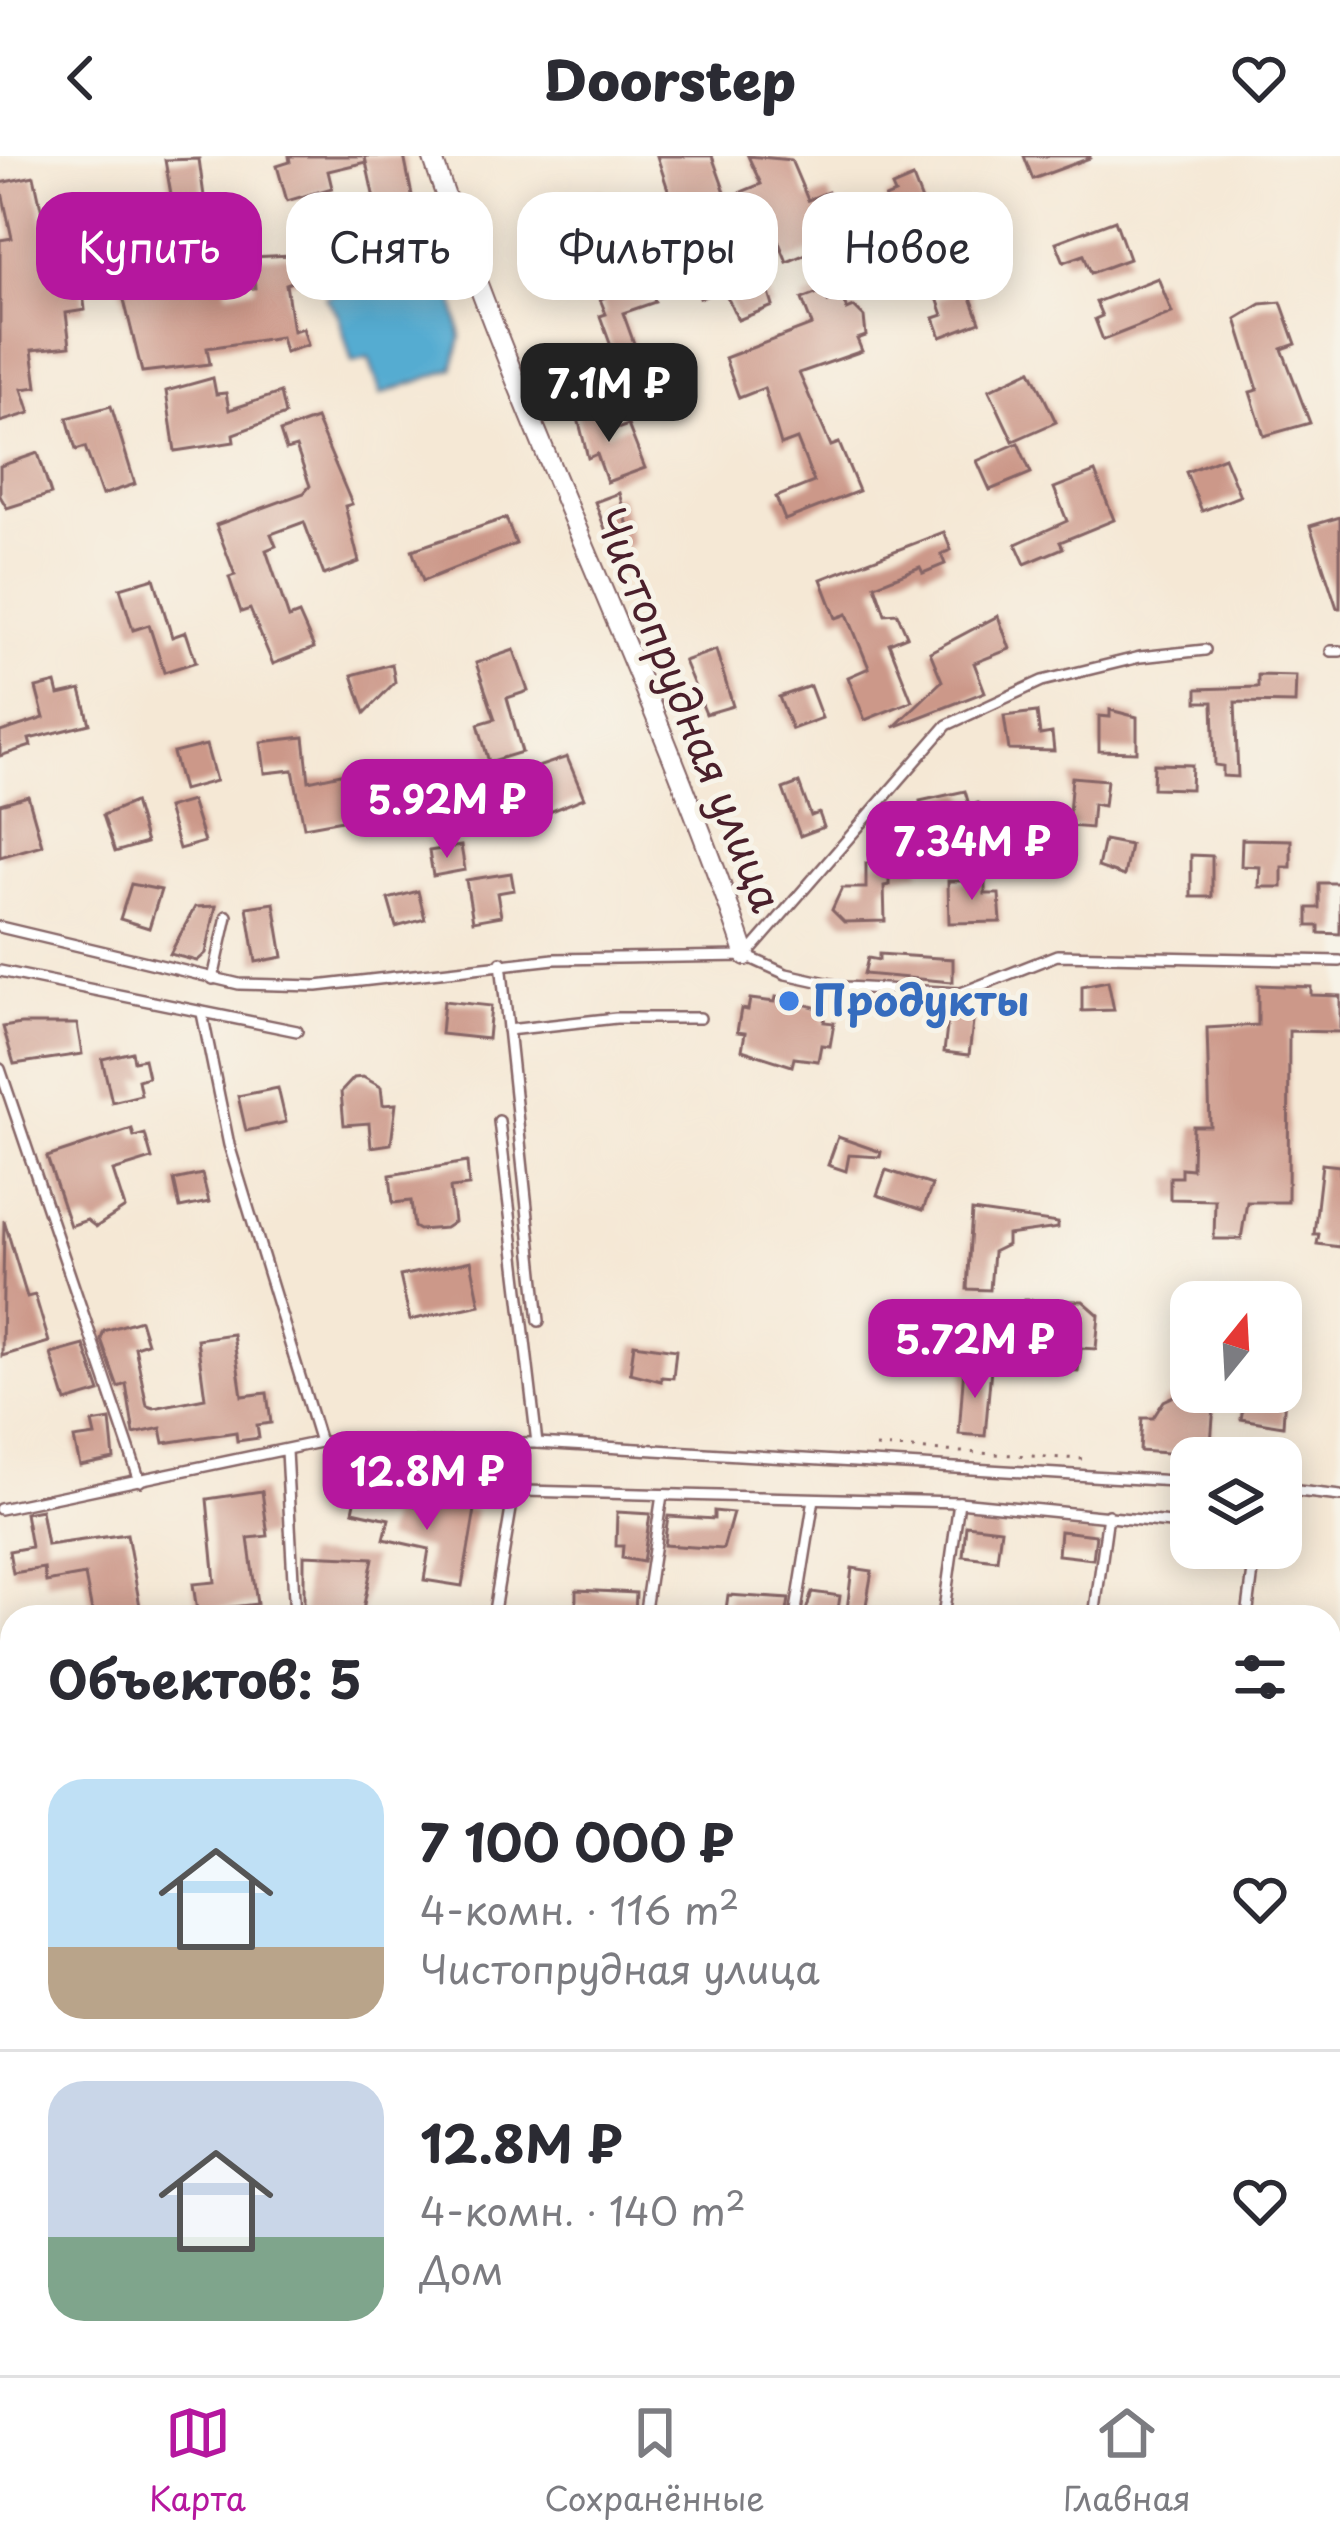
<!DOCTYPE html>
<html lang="ru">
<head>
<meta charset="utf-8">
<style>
	body { margin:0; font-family:"Playpen Sans",sans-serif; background:#f7f7f7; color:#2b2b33; height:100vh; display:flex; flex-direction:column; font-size:45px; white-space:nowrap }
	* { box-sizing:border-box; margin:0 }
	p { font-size:39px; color:#7c7c81 }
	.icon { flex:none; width:66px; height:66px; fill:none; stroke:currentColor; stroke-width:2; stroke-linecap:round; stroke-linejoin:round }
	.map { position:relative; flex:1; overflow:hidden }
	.drawer { position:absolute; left:0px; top:1449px; width:1341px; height:771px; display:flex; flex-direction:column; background:#fff; border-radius:36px 36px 0 0; box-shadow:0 6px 30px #0003 }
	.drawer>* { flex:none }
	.guide { position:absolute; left:36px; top:36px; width:1269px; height:108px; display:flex; gap:24px }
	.needle { width:78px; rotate:18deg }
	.buttons { position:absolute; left:1170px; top:1125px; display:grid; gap:24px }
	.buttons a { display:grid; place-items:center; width:132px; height:132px; border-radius:24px; background:#fff; box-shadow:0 6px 30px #0003; font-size:60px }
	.price { position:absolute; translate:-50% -102px; padding:0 27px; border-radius:24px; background:#b5179e; color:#fff; font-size:39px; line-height:78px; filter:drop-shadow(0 3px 6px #0008) }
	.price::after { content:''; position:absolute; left:50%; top:72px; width:36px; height:27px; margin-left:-18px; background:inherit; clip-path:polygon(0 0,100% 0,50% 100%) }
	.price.active { background:#222; color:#fff }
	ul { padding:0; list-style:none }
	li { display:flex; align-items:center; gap:36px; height:300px; padding:0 48px }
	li+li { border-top:3px solid #e1e1e2 }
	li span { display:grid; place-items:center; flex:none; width:336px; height:240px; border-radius:36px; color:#555 }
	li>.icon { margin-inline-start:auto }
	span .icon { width:144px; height:144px; fill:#fffc; stroke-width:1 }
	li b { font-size:51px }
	h2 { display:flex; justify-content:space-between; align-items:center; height:144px; padding:0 48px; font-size:51px }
	.pill { padding:0 42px; border-radius:36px; background:#fff; box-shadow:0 6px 30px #0003; font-size:42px; line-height:108px }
	.pill.active { background:#b5179e; color:#fff }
	header { display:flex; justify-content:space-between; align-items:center; height:156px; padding:0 48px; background:#fff; font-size:54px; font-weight:800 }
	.dock { display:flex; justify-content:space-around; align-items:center; height:168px; border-top:3px solid #e1e1e2; background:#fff; font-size:33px; color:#7c7c81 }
	.dock a { display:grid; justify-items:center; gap:6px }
	.dock .active { color:#b5179e }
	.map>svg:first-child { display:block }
	.built { fill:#f7d0cd }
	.water { fill:#54acd1; stroke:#4f667e; stroke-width:3 }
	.building { fill:#cc9889 }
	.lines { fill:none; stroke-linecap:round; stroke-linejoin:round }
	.lane-casing { stroke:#866566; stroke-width:14 }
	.street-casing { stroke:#866566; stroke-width:22 }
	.path { stroke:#866566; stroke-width:3; stroke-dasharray:3 9; stroke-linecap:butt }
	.lane { stroke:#fff; stroke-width:9 }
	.street { stroke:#fff; stroke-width:18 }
	.shop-dot { fill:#3f7fe0; stroke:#f7f3e8; stroke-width:4.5 }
	.labels { text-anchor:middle; stroke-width:10; stroke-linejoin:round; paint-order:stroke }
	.street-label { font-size:42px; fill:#4a1f2b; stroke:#f7f3e8 }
	.shop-label { font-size:42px; font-weight:bold; fill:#366cbe; stroke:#f7f3e8; text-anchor:start }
</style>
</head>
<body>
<header><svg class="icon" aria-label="back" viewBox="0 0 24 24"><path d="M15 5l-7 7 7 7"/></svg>Doorstep<svg class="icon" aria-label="heart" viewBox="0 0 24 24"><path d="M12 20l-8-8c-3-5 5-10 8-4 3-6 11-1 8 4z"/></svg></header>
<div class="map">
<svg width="1340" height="2219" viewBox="0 0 1340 2219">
	<rect width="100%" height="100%" fill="#f7f3e8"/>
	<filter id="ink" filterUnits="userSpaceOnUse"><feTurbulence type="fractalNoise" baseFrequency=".00833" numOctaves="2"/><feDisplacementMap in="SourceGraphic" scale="24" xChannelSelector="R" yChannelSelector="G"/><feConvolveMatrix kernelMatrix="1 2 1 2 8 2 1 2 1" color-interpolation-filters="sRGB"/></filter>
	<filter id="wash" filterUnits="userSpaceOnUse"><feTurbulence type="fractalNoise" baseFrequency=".004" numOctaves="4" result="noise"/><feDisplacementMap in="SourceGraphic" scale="48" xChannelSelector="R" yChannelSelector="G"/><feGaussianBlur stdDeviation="2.7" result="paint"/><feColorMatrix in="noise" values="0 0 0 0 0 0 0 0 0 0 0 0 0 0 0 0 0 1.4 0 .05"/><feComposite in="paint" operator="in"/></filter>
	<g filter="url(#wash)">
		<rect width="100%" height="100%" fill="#f5e8d5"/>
		<polygon class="built" points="916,2208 1059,2208 1072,2219 905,2219"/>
		<polygon class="water" points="427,104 448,112 461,182 453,213 381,238 369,202 352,206 338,158 325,141"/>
		<g id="blocks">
			<g class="building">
				<polygon points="289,0 404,0 417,64 380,71 365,1 366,6 328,15 332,32 287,45 277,10 290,6"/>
				<polygon points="657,0 712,0 727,42 761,28 748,0 791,4 808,44 828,36 847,81 787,106 763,47 743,54 773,150 738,164 724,134 700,142 684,100 699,94 683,48 674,52"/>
				<polygon points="1024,0 1090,0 1090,2 1033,23"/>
				<polygon points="199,3 209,78 218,76 227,136 255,132 253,101 310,98 317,117 286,128 293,175 303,172 308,189 285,196 281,181 207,192 210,208 142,216 113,100 180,91 165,4"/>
				<polygon points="34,20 49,89 60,87 65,129 82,127 85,154 66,157 70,190 32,194 37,231 22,233 30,257 0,266 0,84 12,82 0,27"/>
				<polygon points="913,22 927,58 896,71 885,42 895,38 892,31"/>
				<polygon points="601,34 608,56 621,59 624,67 602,103 638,90 655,146 623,157 640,204 619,212 600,160 606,158 600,143 611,139 600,106 583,117 577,100 584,97 567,49"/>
				<polygon points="1115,64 1129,103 1091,117 1084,99 1064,106 1056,86"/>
				<polygon points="1158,122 1172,157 1103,184 1095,163 1102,160 1096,146"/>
				<polygon points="967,131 980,166 941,181 934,162 943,159 937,142"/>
				<polygon points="823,135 828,146 842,141 847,154 854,151 864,161 866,180 857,183 862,195 799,217 831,290 839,287 859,335 785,364 776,341 814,326 797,283 781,289 764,232 739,242 725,202 812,169 802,143"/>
				<polygon points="1281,146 1296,188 1282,193 1310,267 1264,280 1250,236 1258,234 1236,163 1261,148"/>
				<polygon points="1031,214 1056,266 1013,285 989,234"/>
				<polygon points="213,222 216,238 226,237 229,254 280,237 285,259 233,278 234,286 175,295 166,235"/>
				<polygon points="597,248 606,277 628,269 645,312 607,326 597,298 588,302 576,254"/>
				<polygon points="111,250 135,328 102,339 85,291 76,294 67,262"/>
				<polygon points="316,263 352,348 345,350 359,406 324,419 304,366 271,378 276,390 266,394 289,462 299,458 314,492 273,508 250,453 241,456 229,421 235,419 216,369 304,337 310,330 296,291 286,294 280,276"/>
				<polygon points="1018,287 1031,317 990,334 977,305"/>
				<polygon points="38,297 51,338 7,352 0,340 0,310"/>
				<polygon points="1224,301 1240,340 1202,355 1186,316"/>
				<polygon points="1095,316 1114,364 1060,386 1063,392 1025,408 1016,388 1067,365 1054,332"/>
				<polygon points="619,337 633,389 614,397 595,346"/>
				<polygon points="1340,361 1340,452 1337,452 1310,370"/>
				<polygon points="506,362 516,388 423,425 412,394"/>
				<polygon points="944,376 951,394 941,398 945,408 923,417 920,411 875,429 885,458 897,457 907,480 889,487 912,545 865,564 848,521 869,512 847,458 836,462 821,423"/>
				<polygon points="154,422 172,481 186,476 196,506 164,516 149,469 133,474 120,432"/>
				<polygon points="998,460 1010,493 974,507 985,536 894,571 942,525 930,496"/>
				<polygon points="514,494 528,535 507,542 522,596 489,606 478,568 495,563 476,507"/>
				<polygon points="716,494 733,550 706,558 684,505"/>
				<polygon points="392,508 395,526 365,557 352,519"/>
				<polygon points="1258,519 1296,520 1295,547 1235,546 1238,621 1223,620 1223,610 1215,609 1213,546 1197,546 1197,533 1258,531"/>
				<polygon points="56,527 59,539 81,534 90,568 29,583 31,590 0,600 0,576 44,562 36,532"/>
				<polygon points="810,530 822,562 792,573 779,541"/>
				<polygon points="1110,554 1137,561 1137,596 1099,595 1099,560 1110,561"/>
				<polygon points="1037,556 1040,579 1052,577 1054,595 1009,594 1004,560"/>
				<polygon points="304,581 309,625 359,614 369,659 304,671 293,614 265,617 261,586"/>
				<polygon points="206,589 216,625 183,634 173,597"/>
				<polygon points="567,601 584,642 530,664 523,644 530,641 520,617"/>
				<polygon points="1154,608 1192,609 1191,633 1153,632"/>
				<polygon points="1072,621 1107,624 1104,650 1093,648 1091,672 1068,670"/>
				<polygon points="799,627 811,660 819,657 824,671 800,680 783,633"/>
				<polygon points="965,635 969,649 978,647 984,672 923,685 920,645"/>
				<polygon points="28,640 42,689 0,701 0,648"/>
				<polygon points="191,645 204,686 179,693 167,652"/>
				<polygon points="134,646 146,687 115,696 103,659"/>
				<polygon points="1010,679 1038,680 1037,710 1014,709"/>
				<polygon points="1242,683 1291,684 1291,711 1282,711 1282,731 1259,731 1260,711 1241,710"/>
				<polygon points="1104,684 1130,689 1124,720 1098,711"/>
				<polygon points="461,690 465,714 433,720 429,695"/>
				<polygon points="917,699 921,716 889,722 889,729 884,730 885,765 844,766 832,754 842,732 866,732 866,707"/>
				<polygon points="1191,699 1212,700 1212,741 1191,741"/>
				<polygon points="511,717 514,734 497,737 501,760 473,765 466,724"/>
				<polygon points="948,725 985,725 985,738 999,738 1001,766 949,767"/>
				<polygon points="1319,727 1340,727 1340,778 1319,777 1319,770 1308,770 1308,752 1319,752"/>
				<polygon points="131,728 161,734 149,772 120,763"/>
				<polygon points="418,735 425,763 396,771 388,743"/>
				<polygon points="274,747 283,801 256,806 247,751"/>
				<polygon points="216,750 206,797 197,805 170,798 195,751"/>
				<polygon points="879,798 953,803 953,826 864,818 868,802 879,804"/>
				<polygon points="1108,825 1114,854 1082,855 1082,830"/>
				<polygon points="1258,829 1311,831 1311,839 1340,840 1340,876 1289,875 1288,1046 1247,1046 1241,1083 1214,1083 1215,1044 1170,1043 1170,1021 1181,1021 1181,1012 1192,1013 1193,970 1210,970 1207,872 1258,869"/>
				<polygon points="776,841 826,854 824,866 834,867 830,890 821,889 818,905 794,902 792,910 742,894 745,877 737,876 741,853 748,854 750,843 775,846"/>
				<polygon points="444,845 491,850 488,883 441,878"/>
				<polygon points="949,855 974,858 969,899 944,896"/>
				<polygon points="21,868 77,868 82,898 14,908 3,871"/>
				<polygon points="132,896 134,905 144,903 148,921 138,924 141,939 112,946 102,903"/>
				<polygon points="363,921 381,931 383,949 396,948 391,988 371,991 369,967 344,969 341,936 354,922"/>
				<polygon points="278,932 286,966 246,975 238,940"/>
				<polygon points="132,973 134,981 145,978 152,1003 113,1015 125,1052 96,1071 87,1064 70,1070 47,1001"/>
				<polygon points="838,981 881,996 880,1001 849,999 846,1015 828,1009"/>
				<polygon points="467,1006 469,1030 450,1032 454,1066 445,1072 419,1074 414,1071 411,1045 393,1047 390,1019"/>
				<polygon points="1322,1008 1340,1010 1340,1091 1317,1088 1319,1078 1314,1078"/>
				<polygon points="886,1014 932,1029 923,1054 877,1039"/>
				<polygon points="202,1018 209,1046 180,1052 174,1024"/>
				<polygon points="972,1055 1058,1067 1058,1072 1007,1079 1007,1089 993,1096 990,1134 967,1133"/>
				<polygon points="4,1064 27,1141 35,1139 49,1186 2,1200"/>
				<polygon points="471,1105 480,1149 410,1164 400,1120"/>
				<polygon points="1024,1144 1083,1145 1099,1159 1096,1193 1081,1192 1078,1215 1062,1214 1062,1191 1021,1188"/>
				<polygon points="140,1164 147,1187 135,1191 147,1250 154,1252 205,1242 197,1183 233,1178 242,1240 267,1237 271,1267 257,1269 259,1282 237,1285 236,1276 164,1287 161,1272 134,1278 126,1228 118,1231 101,1183 104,1175"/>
				<polygon points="634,1188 676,1194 673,1222 661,1221 661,1225 630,1217"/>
				<polygon points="84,1189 100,1236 66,1246 51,1198"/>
				<polygon points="964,1210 991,1212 985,1280 959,1278"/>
				<polygon points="1183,1236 1215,1236 1210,1300 1140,1295 1142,1262 1153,1262 1164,1245"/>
				<polygon points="1246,1236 1285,1238 1283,1270 1241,1263"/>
				<polygon points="110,1264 114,1303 80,1310 74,1283 95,1280 92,1267"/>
				<polygon points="262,1335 268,1380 248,1382 257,1448 197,1455 193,1428 215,1426 207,1343"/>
				<polygon points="357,1337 436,1354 437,1347 475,1354 462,1430 424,1424 429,1393 384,1383 389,1363 353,1355"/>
				<polygon points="41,1354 47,1389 127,1378 141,1456 93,1461 85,1419 46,1426 44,1412 13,1417 9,1395 31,1391 25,1357"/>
				<polygon points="714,1355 733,1357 723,1393 664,1389 668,1360 714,1363"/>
				<polygon points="617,1356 650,1358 643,1406 622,1402 623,1390 616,1390"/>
				<polygon points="966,1369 1001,1373 997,1404 963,1400"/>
				<polygon points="1060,1375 1096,1379 1093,1403 1058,1399"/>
				<polygon points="304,1399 373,1402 362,1459 304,1458"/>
				<polygon points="852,1412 872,1415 865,1455 847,1454"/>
				<polygon points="576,1434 636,1437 635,1457 576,1450"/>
				<polygon points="812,1436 840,1440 837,1461 804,1461"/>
				<polygon points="728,1439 789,1443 786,1461 725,1461"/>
			</g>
		</g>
	</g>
	<g filter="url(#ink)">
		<use href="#blocks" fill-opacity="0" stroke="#866566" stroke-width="3"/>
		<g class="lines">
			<defs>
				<g id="lane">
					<polyline points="1331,495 1340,495"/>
					<polyline points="0,771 239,828 317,830 554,803 746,800 786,818 845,831 961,837 1057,799 1340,805"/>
					<polyline points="746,800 947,569 1042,525 1140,501 1205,494"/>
					<polyline points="501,806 539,1165"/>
					<polyline points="0,815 297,875"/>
					<polyline points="213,823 227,760"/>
					<polyline points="202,857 229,989 320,1286"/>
					<polyline points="508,874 616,862 700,862"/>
					<polyline points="0,913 140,1325"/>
					<polyline points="499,965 537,1287"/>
					<polyline points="286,1295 295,1461"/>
					<polyline points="446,1333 959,1346 1191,1369"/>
					<polyline points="1281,1333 1340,1340"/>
					<polyline points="0,1353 320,1286 537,1287 1191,1326"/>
					<polyline points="493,1461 514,1335"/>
					<polyline points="644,1461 662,1339"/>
					<polyline points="795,1461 814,1343"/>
					<polyline points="943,1461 959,1346"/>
					<polyline points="1094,1461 1108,1359"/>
					<polyline points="1247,1461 1256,1392"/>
					<polyline points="0,1523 12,1551"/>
					<polyline points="1329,2022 1340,1945"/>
					<polyline points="347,2208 355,2219"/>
					<polyline points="773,2208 784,2219"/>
					<polyline points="888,2219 899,2208"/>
					<polyline points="1301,2219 1303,2208"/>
				</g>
				<path id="street" d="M432 0C523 272 654 528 746 800"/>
			</defs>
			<use href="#lane" class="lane-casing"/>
			<use href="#street" class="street-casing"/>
			<polyline class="path" points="876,1291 1082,1303"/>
			<use href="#lane" class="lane"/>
			<use href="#street" class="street"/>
		</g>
	</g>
	<circle class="shop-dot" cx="789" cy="845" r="12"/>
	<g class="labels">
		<g class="street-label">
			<text transform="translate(688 554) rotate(68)" y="15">Чистопрудная улица</text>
		</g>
		<g class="shop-label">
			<text x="813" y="860">Продукты</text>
		</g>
	</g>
</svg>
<div class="buttons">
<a><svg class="needle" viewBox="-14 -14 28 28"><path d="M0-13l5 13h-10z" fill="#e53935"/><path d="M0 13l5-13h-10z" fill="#7c7c81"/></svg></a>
<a><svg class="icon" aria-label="layers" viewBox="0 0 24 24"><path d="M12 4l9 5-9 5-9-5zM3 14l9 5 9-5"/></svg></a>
</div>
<b class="price active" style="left:609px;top:289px">7.1M ₽</b>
<b class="price" style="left:447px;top:705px">5.92M ₽</b>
<b class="price" style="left:972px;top:747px">7.34M ₽</b>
<b class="price" style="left:975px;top:1245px">5.72M ₽</b>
<b class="price" style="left:427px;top:1377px">12.8M ₽</b>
<div class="guide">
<a class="pill active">Купить</a>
<a class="pill">Снять</a>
<a class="pill">Фильтры</a>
<a class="pill">Новое</a>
</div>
<section class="drawer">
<h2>Объектов: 5<svg class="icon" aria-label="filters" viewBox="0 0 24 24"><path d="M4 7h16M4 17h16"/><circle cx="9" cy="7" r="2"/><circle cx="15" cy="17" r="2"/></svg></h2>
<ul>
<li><span style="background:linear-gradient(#bfe0f5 70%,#b9a48a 0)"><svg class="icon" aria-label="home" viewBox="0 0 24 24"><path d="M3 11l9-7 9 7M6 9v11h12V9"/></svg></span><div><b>7 100 000 ₽</b><p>4-комн. · 116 m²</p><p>Чистопрудная улица</p></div><svg class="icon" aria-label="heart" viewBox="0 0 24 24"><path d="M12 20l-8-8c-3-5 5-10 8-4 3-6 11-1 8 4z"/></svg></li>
<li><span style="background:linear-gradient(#c9d6e8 65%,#7fa58c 0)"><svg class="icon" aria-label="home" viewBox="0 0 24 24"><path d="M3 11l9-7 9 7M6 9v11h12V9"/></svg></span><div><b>12.8M ₽</b><p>4-комн. · 140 m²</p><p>Дом</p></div><svg class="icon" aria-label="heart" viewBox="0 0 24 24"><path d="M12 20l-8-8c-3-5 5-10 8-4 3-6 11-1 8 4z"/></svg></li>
</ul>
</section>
</div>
<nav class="dock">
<a class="active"><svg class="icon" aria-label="map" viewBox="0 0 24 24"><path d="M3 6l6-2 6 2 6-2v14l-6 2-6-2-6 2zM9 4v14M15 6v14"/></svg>Карта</a>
<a><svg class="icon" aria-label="saved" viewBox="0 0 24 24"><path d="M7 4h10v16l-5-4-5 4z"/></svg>Сохранённые</a>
<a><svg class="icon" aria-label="home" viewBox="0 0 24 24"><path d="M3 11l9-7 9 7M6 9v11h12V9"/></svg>Главная</a>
</nav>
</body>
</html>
